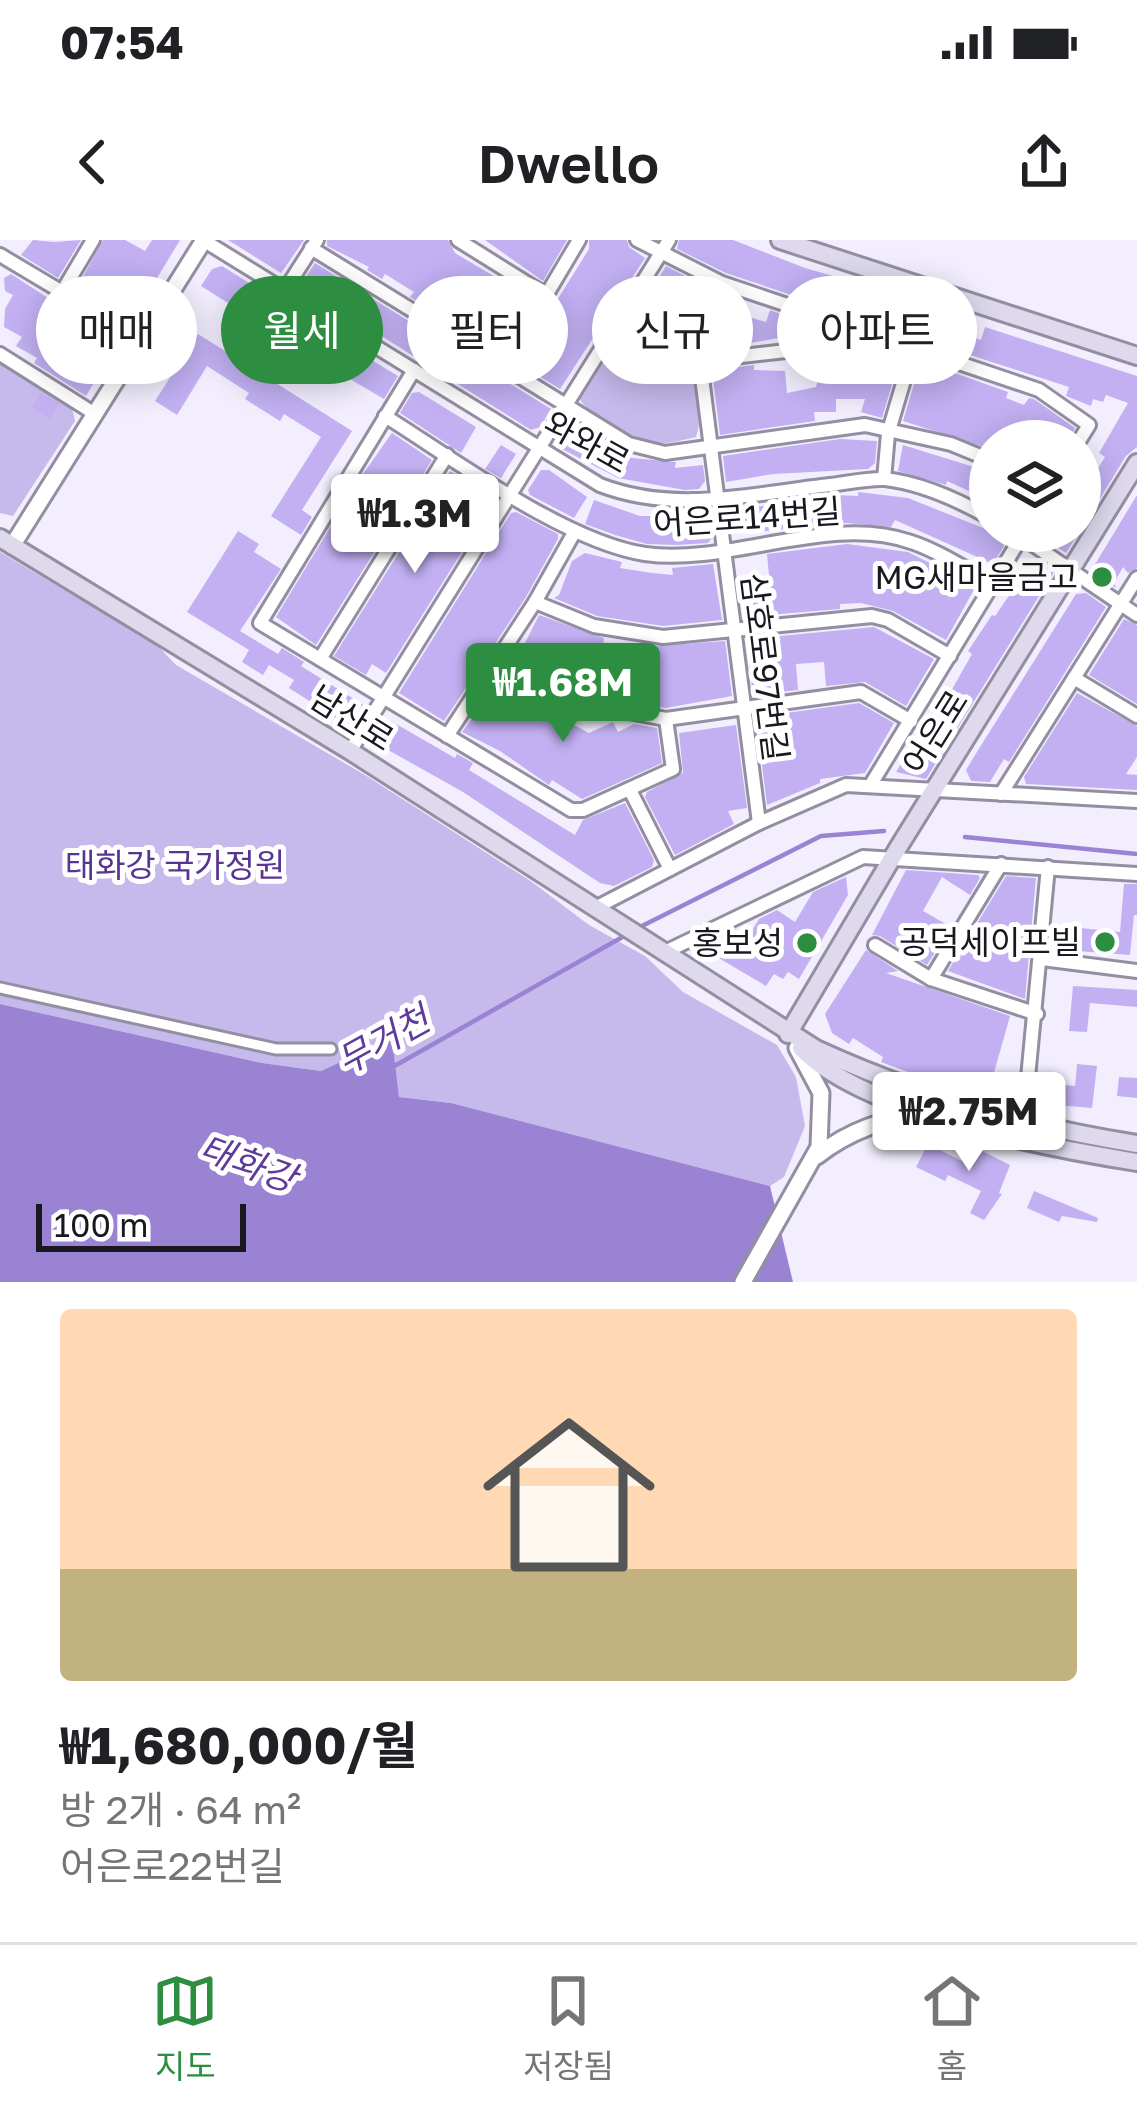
<!DOCTYPE html>
<html lang="ko">
<head>
<meta charset="utf-8">
<style>
	body { margin:0; font-family:"Golos Text","Noto Sans KR",sans-serif; background:#f6f6f6; color:#202124; height:100vh; display:flex; flex-direction:column; font-size:45px; white-space:nowrap }
	* { box-sizing:border-box; margin:0 }
	p { font-size:39px; color:#757577 }
	.icon { flex:none; width:66px; height:66px; fill:none; stroke:currentColor; stroke-width:2; stroke-linecap:round; stroke-linejoin:round }
	.map { position:relative; height:1042px; overflow:hidden }
	.sheet { display:flex; flex-direction:column; background:#fff; flex:1 }
	.sheet>* { flex:none }
	.banner { position:absolute; left:36px; top:36px; width:1065px; height:108px; display:flex; gap:24px }
	.tools { position:absolute; left:969px; top:180px; display:grid; gap:24px }
	.tools a { display:grid; place-items:center; width:132px; height:132px; border-radius:50%; background:#fff; box-shadow:0 6px 30px #0003; font-size:60px }
	.scale { position:absolute; left:36px; bottom:30px; width:210px; box-sizing:border-box; padding-left:12px; border:6px solid #19181f; border-top:0; font-size:33px; line-height:42px; white-space:nowrap; color:#19181f; -webkit-text-stroke:9px #fff; paint-order:stroke }
	.price { position:absolute; translate:-50% -102px; padding:0 27px; border-radius:12px; background:#fff; color:#222; font-size:39px; line-height:78px; filter:drop-shadow(0 3px 6px #0008) }
	.price::after { content:''; position:absolute; left:50%; top:72px; width:36px; height:27px; margin-left:-18px; background:inherit; clip-path:polygon(0 0,100% 0,50% 100%) }
	.price.selected { background:#2d8d40; color:#fff }
	ul { padding:0; list-style:none }
	li { display:grid; align-content:center; gap:24px; height:636px; padding:0 60px }
	li+li { border-top:3px solid #e0e0e0 }
	li span { display:grid; place-items:center; height:372px; border-radius:12px; color:#555 }
	li>.icon { margin-inline-start:auto }
	span .icon { width:216px; height:216px; fill:#fffc; stroke-width:1 }
	li b { font-size:51px }
	.pill { padding:0 42px; border-radius:54px; background:#fff; box-shadow:0 6px 30px #0003; font-size:42px; line-height:108px }
	.pill.selected { background:#2d8d40; color:#fff }
	.status { display:flex; justify-content:space-between; align-items:center; height:84px; padding:0 60px; background:#fff; direction:ltr }
	.status svg { height:33px; fill:currentColor }
	header { display:flex; justify-content:space-between; align-items:center; height:156px; padding:0 60px; background:#fff; font-size:54px; font-weight:600 }
	.menu { display:flex; justify-content:space-around; align-items:center; height:168px; border-top:3px solid #e0e0e0; background:#fff; font-size:33px; color:#757577 }
	.menu a { display:grid; justify-items:center; gap:6px }
	.menu .selected { color:#2d8d40 }
	.map>svg:first-child { display:block }
	.green { fill:#c6b9ec }
	.water { fill:#9b83d4 }
	.lines { fill:none; stroke-linecap:round; stroke-linejoin:round }
	.stream { stroke:#9b83d4; stroke-width:4.5 }
	.building { fill:#c2b0f3 }
	.pedestrian-casing { stroke:#938fa1; stroke-width:15 }
	.minor-casing { stroke:#938fa1; stroke-width:18 }
	.tertiary-casing { stroke:#938fa1; stroke-width:21 }
	.secondary-casing { stroke:#938fa1; stroke-width:22 }
	.pedestrian { stroke:#fff; stroke-width:9 }
	.minor { stroke:#fff; stroke-width:12 }
	.tertiary { stroke:#fff; stroke-width:15 }
	.secondary { stroke:#ded9ed; stroke-width:16 }
	.poi-dot { fill:#2d8d40; stroke:#fff; stroke-width:4.5 }
	.labels { text-anchor:middle; stroke-width:10; stroke-linejoin:round; paint-order:stroke }
	.street-label { font-size:33px; fill:#19181f; stroke:#fff }
	.poi-label { font-size:33px; fill:#19181f; stroke:#fff; text-anchor:end }
	.park-label { font-size:33px; fill:#583493; stroke:#fff }
	.water-label { font-size:36px; font-style:italic; fill:#5f3b9b; stroke:#fff }
</style>
</head>
<body>
<div class="status"><b>07:54</b><svg viewBox="0 0 49 12"><path d="M0 12V9h3v3zM5 12V6h3v6zM10 12V3h3v9zM15 12V0h3v12zM26 1h20v11H26zM47 4h2v5h-2z"/></svg></div>
<header><svg class="icon" aria-label="back" viewBox="0 0 24 24"><path d="M15 5l-7 7 7 7"/></svg>Dwello<svg class="icon" aria-label="share" viewBox="0 0 24 24"><path d="M12 15V3M7 8l5-5 5 5M5 13v7h14v-7"/></svg></header>
<div class="map">
<svg width="1137" height="1042" viewBox="0 0 1137 1042">
	<rect width="100%" height="100%" fill="#f2eefe"/>
	<g class="green">
		<path d="M621 107 658 129 686 130C700 144 703 178 696 197 686 199 676 202 666 203 643 205 589 178 579 158L610 110Z"/>
		<polygon points="0,121 71,163 75,181 13,276 0,273"/>
		<polygon points="0,312 157,405 176,425 365,535 532,642 589,685 645,716 683,752 777,805 796,837 805,886 784,937 770,946 451,863 399,857 392,799 321,831 262,823 0,764"/>
	</g>
	<polygon class="water" points="0,764 262,823 321,831 392,798 399,857 451,863 770,946 793,1042 0,1042"/>
	<g class="lines">
		<g class="stream">
			<polyline points="965,597 1137,614"/>
			<polyline points="636,689 821,596 884,591"/>
			<polyline points="391,828 626,695"/>
		</g>
	</g>
	<g class="building">
		<polygon points="33,0 54,2 81,0 58,38 21,15"/>
		<polygon points="103,0 125,0 145,11 152,0 180,0 86,156 34,123 37,118 16,106 22,97 4,87 5,69 13,55 5,51 4,38 11,34 65,69"/>
		<polygon points="228,0 304,0 281,33"/>
		<polygon points="327,0 448,0 455,13 532,59 498,111 410,57 414,52 385,34 382,39 367,30 369,27 327,6"/>
		<polygon points="485,0 567,0 543,41"/>
		<polygon points="589,0 627,0 629,7 645,18 560,149 518,123 589,9"/>
		<polygon points="679,0 733,0 805,28 917,60 908,90 884,83 883,86 726,33 677,9"/>
		<polygon points="315,23 551,169 540,187 531,190 305,48 303,41"/>
		<polygon points="222,26 294,71 291,77 315,92 318,88 398,136 384,159 321,122 320,125 298,111 295,116 243,83 247,75 201,46 212,29"/>
		<polygon points="666,26 716,52 713,56 739,66 736,73 766,82 770,70 784,75 778,98 728,107 735,88 704,75 682,106 690,111 666,114 625,91"/>
		<polygon points="936,68 954,74 949,89 981,100 985,87 1137,136 1137,207 1126,216 1080,291 1080,238 1089,243 1105,217 1099,213 1128,163 1106,155 1103,162 1093,159 1091,166 1066,156 1069,147 927,101"/>
		<polygon points="804,82 901,114 882,178 861,172 865,159 836,159 836,172 814,172 815,181 720,195 712,130 754,125 754,130 785,131 787,153 816,147 822,124 835,123 823,120 826,111 799,101"/>
		<polygon points="198,94 352,191 302,270 312,277 301,295 271,276 321,197 284,174 280,181 245,159 249,153 207,126 177,175 155,161"/>
		<polygon points="921,121 1008,152 1006,158 1024,165 1029,158 1034,159 1075,188 1069,201 990,201 990,209 903,181"/>
		<polygon points="419,152 476,187 461,213 400,173 412,153"/>
		<polygon points="41,153 59,164 50,179 32,168"/>
		<polygon points="567,184 632,218 676,222 675,228 703,225 705,241 699,249 685,250 618,238 558,207 557,200"/>
		<polygon points="392,193 432,220 316,405 276,377 343,266 348,269 369,238 363,234"/>
		<polygon points="840,199 877,201 875,223 868,229 773,234 726,242 723,216"/>
		<polygon points="501,205 516,214 501,238 485,229"/>
		<polygon points="903,205 990,232 990,249 984,246 980,256 947,241 946,245 898,231"/>
		<polygon points="541,230 549,230 587,257 574,278 530,255 528,250"/>
		<polygon points="450,231 495,259 386,433 372,424 366,435 334,416"/>
		<polygon points="858,252 908,258 983,288 1003,300 1004,306 993,324 895,280 891,287 846,283 733,294 733,268 795,264 834,255 858,256"/>
		<polygon points="1137,255 1137,328 1128,333 1123,327 1114,343 1116,348 1091,331"/>
		<polygon points="594,260 640,276 703,276 710,280 712,298 708,303 677,305 647,304 615,295 585,284"/>
		<polygon points="516,272 558,294 558,299 526,357 444,481 399,453 511,273"/>
		<polygon points="238,291 259,304 254,312 281,329 240,391 278,414 282,408 304,422 301,426 365,466 354,484 349,486 289,448 294,440 269,425 263,435 242,422 249,410 187,372"/>
		<polygon points="1052,291 1080,291 1066,313 1045,300"/>
		<polygon points="847,304 908,312 976,346 946,400 893,371 861,363 840,364 840,369 743,377 740,351 770,346 767,314"/>
		<polygon points="585,313 622,322 620,328 652,333 673,335 672,328 713,324 722,380 663,386 597,376 554,358 559,355 572,321"/>
		<polygon points="1035,318 1054,332 926,539 896,532 937,464 942,467 972,414 968,411 992,375 995,376"/>
		<polygon points="1086,353 1106,367 1009,522 1004,519 990,542 971,541 966,530 980,507 1076,354"/>
		<polygon points="539,375 604,398 603,404 644,410 654,410 654,406 725,401 732,456 666,468 556,448 513,427"/>
		<polygon points="1124,379 1137,385 1137,464 1089,435"/>
		<polygon points="874,387 934,419 906,466 865,442 826,446 824,422 796,424 798,450 753,455 747,403 750,399"/>
		<polygon points="498,444 589,493 613,482 618,492 634,484 657,488 662,523 582,559 552,540 549,545 500,511 462,492"/>
		<polygon points="1077,453 1137,486 1137,517 1126,534 1137,535 1137,550 1026,544 1024,537"/>
		<polygon points="859,463 894,483 865,533 820,539 820,543 767,565 756,477"/>
		<polygon points="391,481 455,518 457,514 473,523 469,530 575,595 583,580 625,563 654,620 652,627 614,646 600,643 463,552 381,506 380,499"/>
		<polygon points="736,485 747,568 728,571 734,584 675,615 645,557 647,552 683,533 679,493"/>
		<polygon points="906,630 978,635 980,638 970,655 942,637 923,671 951,687 927,725 880,696 872,695"/>
		<polygon points="1006,636 1036,638 1025,759 948,731"/>
		<polygon points="846,637 848,655 799,739 788,732 783,739 774,734 766,746 705,710 709,703 736,689 748,697 759,679 777,670 795,682 813,652"/>
		<polygon points="1124,644 1137,644 1137,675 1134,675 1130,715 1078,711 1080,688 1120,692"/>
		<polygon points="866,710 898,731 886,733 1010,776 988,854 935,842 881,822 883,817 853,798 849,804 832,793 825,774"/>
		<polygon points="1073,746 1137,750 1137,767 1090,763 1087,792 1069,791"/>
		<polygon points="1077,824 1097,826 1092,868 1043,864 1044,849 1053,850 1053,844 1075,846"/>
		<polygon points="1119,837 1137,838 1137,858 1117,856"/>
		<polygon points="928,904 962,921 970,905 1010,925 999,953 1002,954 984,980 970,973 981,951 948,935 945,941 916,927"/>
		<polygon points="1034,951 1098,978 1097,982 1062,976 1059,982 1027,968"/>
	</g>
	<g class="lines">
		<defs>
			<polyline id="pedestrian" points="0,748 276,809 331,809"/>
			<g id="minor">
				<path d="M203 0 600 245C675 274 751 254 830 245 847 243 868 238 885 239 920 243 960 261 990 278"/>
				<polyline points="458,0 546,55"/>
				<polyline points="637,0 722,43 1039,150 1089,185 1079,201"/>
				<polyline points="311,8 629,204 665,213 865,185 951,204 990,220"/>
				<polyline points="0,15 62,52 93,0"/>
				<polyline points="285,50 317,0"/>
				<polyline points="610,95 664,125 786,111 796,69"/>
				<polyline points="0,114 95,174"/>
				<polyline points="700,122 759,583"/>
				<polyline points="503,128 579,0"/>
				<polyline points="414,130 260,383 571,570 583,570 673,529 666,479"/>
				<path d="M385 176C455 220 566 302 645 314 729 326 829 273 911 302 939 311 967 330 994 344"/>
				<polyline points="884,239 888,194 931,49"/>
				<polyline points="1013,291 1137,375"/>
				<polyline points="535,362 594,386 663,397 872,376 888,380 950,416"/>
				<polyline points="320,419 447,215"/>
				<polyline points="492,429 553,458 666,479 861,452 911,481"/>
				<polyline points="1074,438 1137,476"/>
				<polyline points="447,496 535,362 575,291"/>
				<polyline points="350,511 669,0"/>
				<polyline points="870,546 1025,291"/>
				<polyline points="630,550 670,629"/>
				<polyline points="1001,554 1137,338"/>
				<polyline points="597,667 759,583 846,545 1137,561"/>
				<polyline points="875,705 931,739 1037,774"/>
				<polyline points="667,711 863,617 1137,634"/>
				<polyline points="1042,719 1137,731"/>
				<polyline points="931,739 1001,624"/>
				<polyline points="1024,880 1048,627"/>
			</g>
			<g id="tertiary">
				<polyline points="12,306 204,0"/>
				<path d="M817 916C847 892 888 876 927 875"/>
				<polyline points="743,1042 819,907 821,853 797,808"/>
			</g>
			<g id="secondary">
				<polyline points="780,0 1137,116"/>
				<path d="M0 298 350 511 816 809C916 855 1028 887 1137 904"/>
				<polyline points="788,794 898,608 1137,223"/>
				<path d="M801 808C863 873 1048 908 1137 922"/>
			</g>
		</defs>
		<use href="#pedestrian" class="pedestrian-casing"/>
		<use href="#minor" class="minor-casing"/>
		<use href="#tertiary" class="tertiary-casing"/>
		<use href="#secondary" class="secondary-casing"/>
		<use href="#pedestrian" class="pedestrian"/>
		<use href="#minor" class="minor"/>
		<use href="#tertiary" class="tertiary"/>
		<use href="#secondary" class="secondary"/>
	</g>
	<g class="poi-dot">
		<circle cx="1102" cy="337" r="12"/>
		<circle cx="1105" cy="702" r="12"/>
		<circle cx="807" cy="703" r="12"/>
	</g>
	<g class="labels">
		<g class="street-label">
			<text transform="translate(587 202) rotate(29)" y="12">와와로</text>
			<text transform="translate(747 277) rotate(-4)" y="12">어은로14번길</text>
			<text transform="translate(765 427) rotate(83)" y="12">삼호로97번길</text>
			<text transform="translate(352 478) rotate(32)" y="12">남산로</text>
			<text transform="translate(935 492) rotate(-58)" y="12">어은로</text>
		</g>
		<g class="poi-label">
			<text x="1078" y="349">MG새마을금고</text>
			<text x="1081" y="714">공덕세이프빌</text>
			<text x="783" y="715">홍보성</text>
		</g>
		<g class="park-label">
			<text x="175" y="637">태화강 국가정원</text>
		</g>
		<g class="water-label">
			<text transform="translate(383 800) rotate(-29)" y="13">무거천</text>
			<text transform="translate(248 923) rotate(20)" y="13">태화강</text>
		</g>
	</g>
</svg>
<div class="tools">
<a><svg class="icon" aria-label="layers" viewBox="0 0 24 24"><path d="M12 4l9 5-9 5-9-5zM3 14l9 5 9-5"/></svg></a>
</div>
<div class="scale">100 m</div>
<b class="price" style="left:415px;top:336px">₩1.3M</b>
<b class="price selected" style="left:563px;top:505px">₩1.68M</b>
<b class="price" style="left:969px;top:934px">₩2.75M</b>
<div class="banner">
<a class="pill">매매</a>
<a class="pill selected">월세</a>
<a class="pill">필터</a>
<a class="pill">신규</a>
<a class="pill">아파트</a>
</div>
</div>
<section class="sheet">
<ul>
<li><span style="background:linear-gradient(#ffd9b3 70%,#c2b280 0)"><svg class="icon" aria-label="home" viewBox="0 0 24 24"><path d="M3 11l9-7 9 7M6 9v11h12V9"/></svg></span><div><b>₩1,680,000/월</b><p>방 2개 · 64 m²</p><p>어은로22번길</p></div></li>
</ul>
</section>
<nav class="menu">
<a class="selected"><svg class="icon" aria-label="map" viewBox="0 0 24 24"><path d="M3 6l6-2 6 2 6-2v14l-6 2-6-2-6 2zM9 4v14M15 6v14"/></svg>지도</a>
<a><svg class="icon" aria-label="saved" viewBox="0 0 24 24"><path d="M7 4h10v16l-5-4-5 4z"/></svg>저장됨</a>
<a><svg class="icon" aria-label="home" viewBox="0 0 24 24"><path d="M3 11l9-7 9 7M6 9v11h12V9"/></svg>홈</a>
</nav>
</body>
</html>
